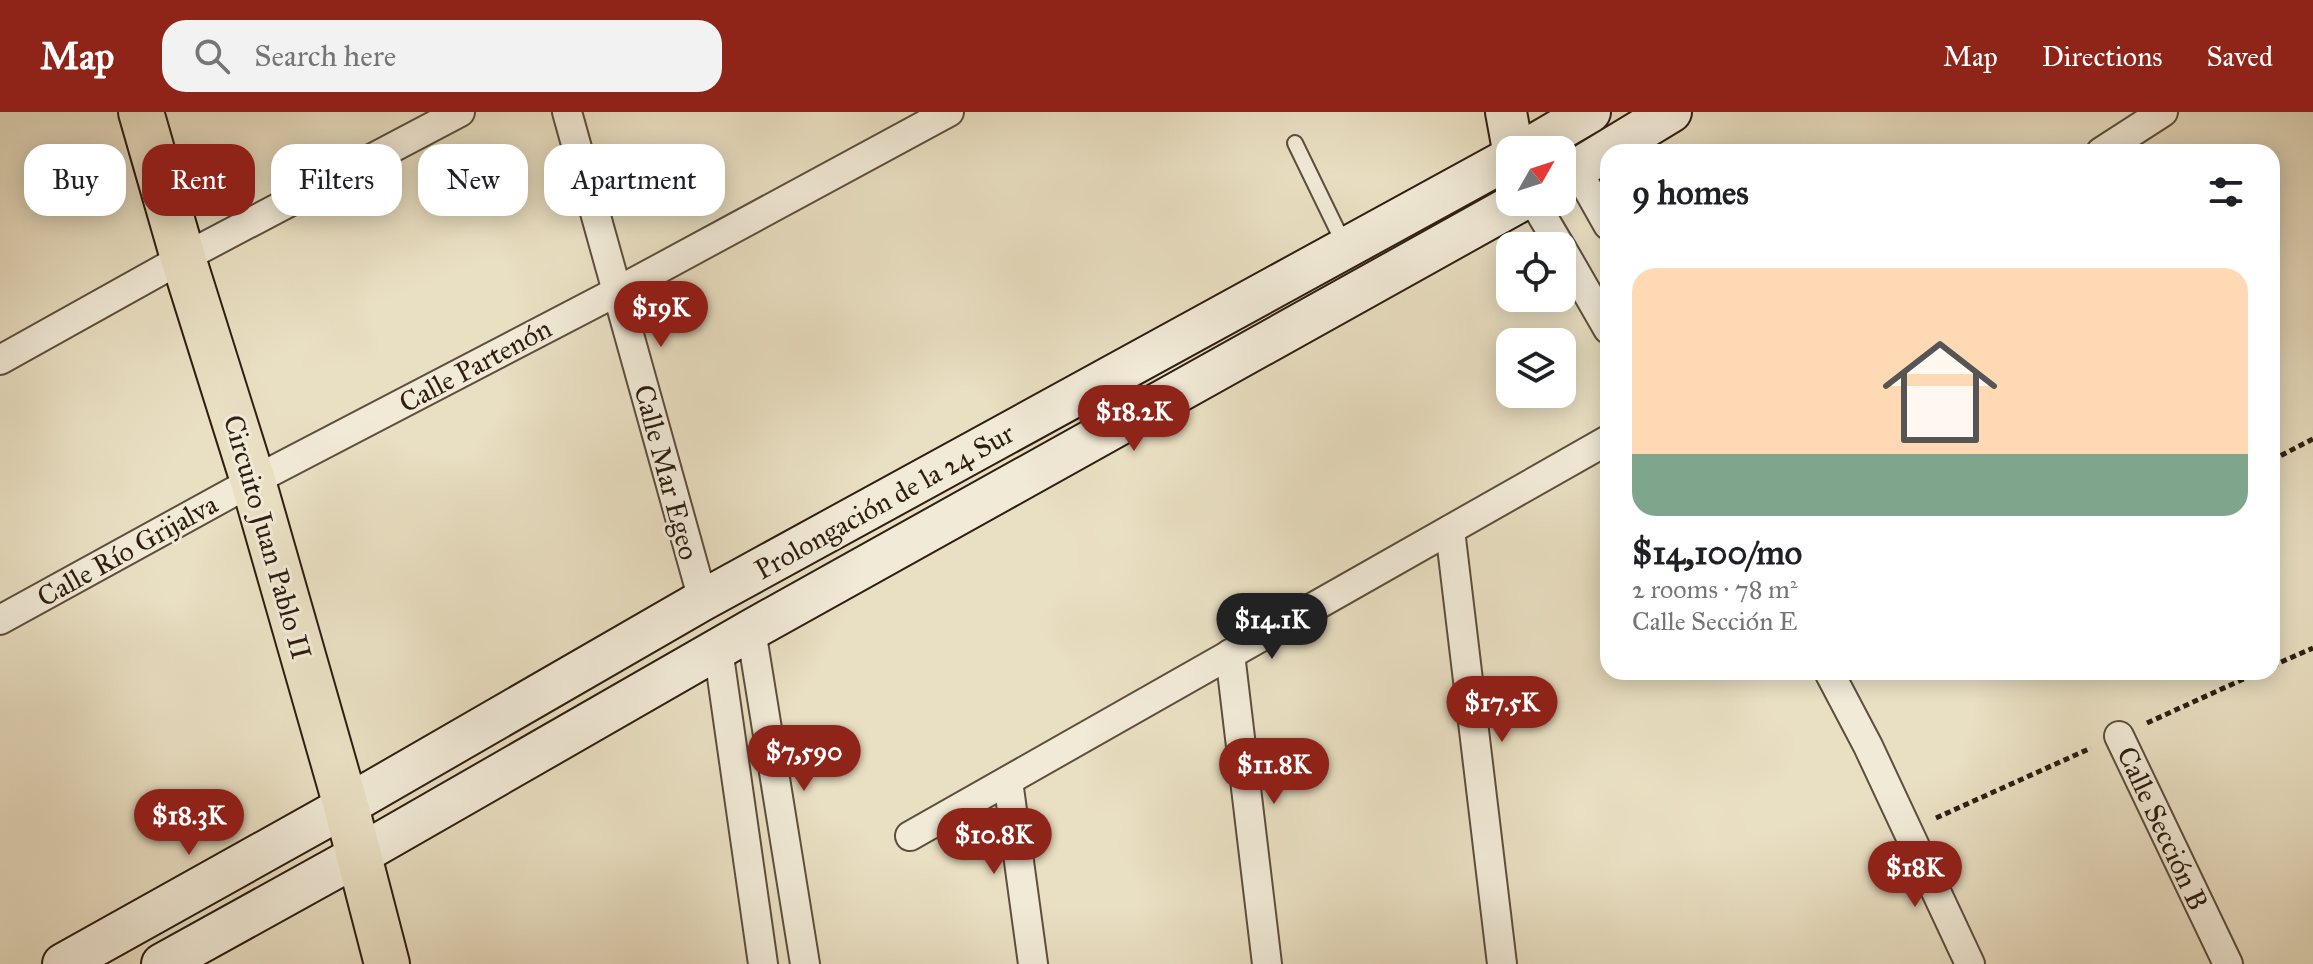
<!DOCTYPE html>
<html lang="en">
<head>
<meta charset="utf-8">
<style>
	body { margin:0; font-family:"IM FELL Great Primer",serif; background:#f2f2f2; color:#202124; height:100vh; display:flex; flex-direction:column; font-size:30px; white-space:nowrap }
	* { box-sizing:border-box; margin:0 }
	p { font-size:26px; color:#757577 }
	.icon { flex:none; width:44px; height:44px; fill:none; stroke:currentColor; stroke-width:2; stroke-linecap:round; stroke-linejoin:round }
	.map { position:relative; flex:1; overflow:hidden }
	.side { position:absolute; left:1600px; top:32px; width:680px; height:536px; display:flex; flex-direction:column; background:#fff; border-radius:24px; box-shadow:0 4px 20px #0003 }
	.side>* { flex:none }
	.hud { position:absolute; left:24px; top:32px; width:760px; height:72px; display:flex; gap:16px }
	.needle { width:52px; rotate:51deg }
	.fabs { position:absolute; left:1496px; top:24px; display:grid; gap:16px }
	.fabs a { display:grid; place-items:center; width:80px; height:80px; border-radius:16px; background:#fff; box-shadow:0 4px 20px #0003; font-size:40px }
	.price { position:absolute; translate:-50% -68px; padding:0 18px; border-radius:28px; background:#8f2418; color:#fff; font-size:26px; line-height:52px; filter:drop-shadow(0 2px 4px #0008) }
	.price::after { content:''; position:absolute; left:50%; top:48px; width:24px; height:18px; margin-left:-12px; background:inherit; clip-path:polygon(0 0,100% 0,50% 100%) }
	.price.selected { background:#222; color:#fff }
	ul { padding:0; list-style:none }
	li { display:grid; align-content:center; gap:16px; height:424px; padding:0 32px }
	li+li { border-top:2px solid #e0e0e0 }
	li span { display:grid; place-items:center; height:248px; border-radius:24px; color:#555 }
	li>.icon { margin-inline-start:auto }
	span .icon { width:144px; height:144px; fill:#fffc; stroke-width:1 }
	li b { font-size:34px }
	h2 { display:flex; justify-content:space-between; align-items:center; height:96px; padding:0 32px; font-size:34px }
	.tag { padding:0 28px; border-radius:24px; background:#fff; box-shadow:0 4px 20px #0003; font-size:28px; line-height:72px }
	.tag.selected { background:#8f2418; color:#fff }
	header { display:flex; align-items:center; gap:48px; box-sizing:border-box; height:112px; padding:0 40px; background:#8f2418; color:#fff }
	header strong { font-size:38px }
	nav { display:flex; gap:44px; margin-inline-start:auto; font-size:28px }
	.search { width:560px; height:72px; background:#f2f2f2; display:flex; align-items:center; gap:20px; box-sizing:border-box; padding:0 28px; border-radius:24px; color:#757577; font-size:30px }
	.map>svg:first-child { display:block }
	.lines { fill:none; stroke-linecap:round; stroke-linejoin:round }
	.lane-casing { stroke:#5d4e3d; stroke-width:18 }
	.street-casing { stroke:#5d4e3d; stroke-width:32 }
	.secondary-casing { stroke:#2e1d11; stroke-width:44 }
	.primary-casing { stroke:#2e1d11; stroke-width:48 }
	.path { stroke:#2e1d11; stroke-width:5; stroke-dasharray:6 4; stroke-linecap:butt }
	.lane { stroke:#f1ead7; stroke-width:14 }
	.street { stroke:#f1ead7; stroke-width:28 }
	.secondary { stroke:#f1ead7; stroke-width:40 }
	.primary { stroke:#e9dfc2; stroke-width:44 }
	.labels { text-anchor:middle; stroke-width:6; stroke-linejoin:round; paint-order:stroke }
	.street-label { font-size:28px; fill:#2e1d11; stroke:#f1ead7 }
</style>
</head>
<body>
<header>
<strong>Map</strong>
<div class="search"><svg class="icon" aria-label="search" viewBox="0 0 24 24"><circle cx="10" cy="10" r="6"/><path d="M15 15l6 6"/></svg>Search here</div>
<nav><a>Map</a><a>Directions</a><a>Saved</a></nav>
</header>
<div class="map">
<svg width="2313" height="852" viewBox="0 0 2313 852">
	<rect width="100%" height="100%" fill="#e9dfc2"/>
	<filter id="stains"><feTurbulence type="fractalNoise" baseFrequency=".0025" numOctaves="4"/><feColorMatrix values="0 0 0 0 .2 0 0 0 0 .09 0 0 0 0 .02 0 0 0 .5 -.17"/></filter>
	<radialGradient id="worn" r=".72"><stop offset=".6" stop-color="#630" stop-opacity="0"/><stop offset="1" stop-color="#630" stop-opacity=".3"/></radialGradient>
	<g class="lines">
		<defs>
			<polyline id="lane" points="1295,31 1344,132"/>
			<g id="street">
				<polyline points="567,0 703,488"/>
				<polyline points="2101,40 2163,0"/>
				<polyline points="1577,58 1608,113"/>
				<polyline points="1534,90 1560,134"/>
				<polyline points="1562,137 1608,217"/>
				<polyline points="0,248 183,146 460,0"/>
				<polyline points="1450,418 1502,852"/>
				<polyline points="0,508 253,369 618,179 949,0"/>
				<polyline points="751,518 805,852"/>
				<polyline points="718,537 763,852"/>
				<polyline points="1230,542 1267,852"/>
				<polyline points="1829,560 1868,634 1970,852"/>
				<polyline points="2119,624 2228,852"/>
				<polyline points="1008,669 1033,852"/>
				<polyline points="910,724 1608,328"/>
			</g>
			<g id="secondary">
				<polyline points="1506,0 1513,38"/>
				<polyline points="1525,38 1590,0"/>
				<polyline points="1562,66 1671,0"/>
				<polyline points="63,852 346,694 703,488 1510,46"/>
				<polyline points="162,852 359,743 751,518 1519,90"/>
			</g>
			<polyline id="primary" points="141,0 183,146 253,369 346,694 387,852"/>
		</defs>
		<use href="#lane" class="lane-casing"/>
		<use href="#street" class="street-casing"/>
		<use href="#secondary" class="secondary-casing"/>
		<use href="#primary" class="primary-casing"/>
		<g class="path">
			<polyline points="2272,348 2313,327"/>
			<polyline points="2272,554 2313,536"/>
			<polyline points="2147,611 2259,560"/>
			<polyline points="1936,706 2091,636"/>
		</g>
		<use href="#lane" class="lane"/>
		<use href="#street" class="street"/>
		<use href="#secondary" class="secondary"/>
		<use href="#primary" class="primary"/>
	</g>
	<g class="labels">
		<g class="street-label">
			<text transform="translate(475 253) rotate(-28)" y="10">Calle Partenón</text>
			<text transform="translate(667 360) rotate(75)" y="10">Calle Mar Egeo</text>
			<text transform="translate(884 389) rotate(-29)" y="10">Prolongación de la 24 Sur</text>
			<text transform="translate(268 425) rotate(74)" y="10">Circuito Juan Pablo II</text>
			<text transform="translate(127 438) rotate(-29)" y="10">Calle Río Grijalva</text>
			<text transform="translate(2163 716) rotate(65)" y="10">Calle Sección B</text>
		</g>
	</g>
	<rect width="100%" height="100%" filter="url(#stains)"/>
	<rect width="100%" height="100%" fill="url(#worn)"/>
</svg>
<div class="fabs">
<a><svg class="needle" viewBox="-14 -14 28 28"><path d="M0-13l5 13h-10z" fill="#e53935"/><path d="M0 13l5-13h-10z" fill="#757577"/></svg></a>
<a><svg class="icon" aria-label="locate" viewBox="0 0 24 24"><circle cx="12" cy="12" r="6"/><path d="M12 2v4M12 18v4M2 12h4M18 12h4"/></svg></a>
<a><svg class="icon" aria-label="layers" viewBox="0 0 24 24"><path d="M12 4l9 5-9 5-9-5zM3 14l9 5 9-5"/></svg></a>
</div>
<b class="price" style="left:661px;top:237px">$19K</b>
<b class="price" style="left:1134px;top:341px">$18.2K</b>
<b class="price selected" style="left:1272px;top:549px">$14.1K</b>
<b class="price" style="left:1502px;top:632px">$17.5K</b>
<b class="price" style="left:804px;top:681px">$7,590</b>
<b class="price" style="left:1274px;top:694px">$11.8K</b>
<b class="price" style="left:189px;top:745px">$18.3K</b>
<b class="price" style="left:994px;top:764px">$10.8K</b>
<b class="price" style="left:1915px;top:797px">$18K</b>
<div class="hud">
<a class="tag">Buy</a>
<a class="tag selected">Rent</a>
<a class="tag">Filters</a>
<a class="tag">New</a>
<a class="tag">Apartment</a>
</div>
<section class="side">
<h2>9 homes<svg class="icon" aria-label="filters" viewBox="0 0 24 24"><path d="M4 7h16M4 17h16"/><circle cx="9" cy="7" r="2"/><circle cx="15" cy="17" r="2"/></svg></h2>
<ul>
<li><span style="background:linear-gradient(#ffd9b3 75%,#7fa58c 0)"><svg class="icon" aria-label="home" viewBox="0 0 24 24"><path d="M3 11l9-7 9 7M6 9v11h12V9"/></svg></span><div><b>$14,100/mo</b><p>2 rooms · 78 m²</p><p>Calle Sección E</p></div></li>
</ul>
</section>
</div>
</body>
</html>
